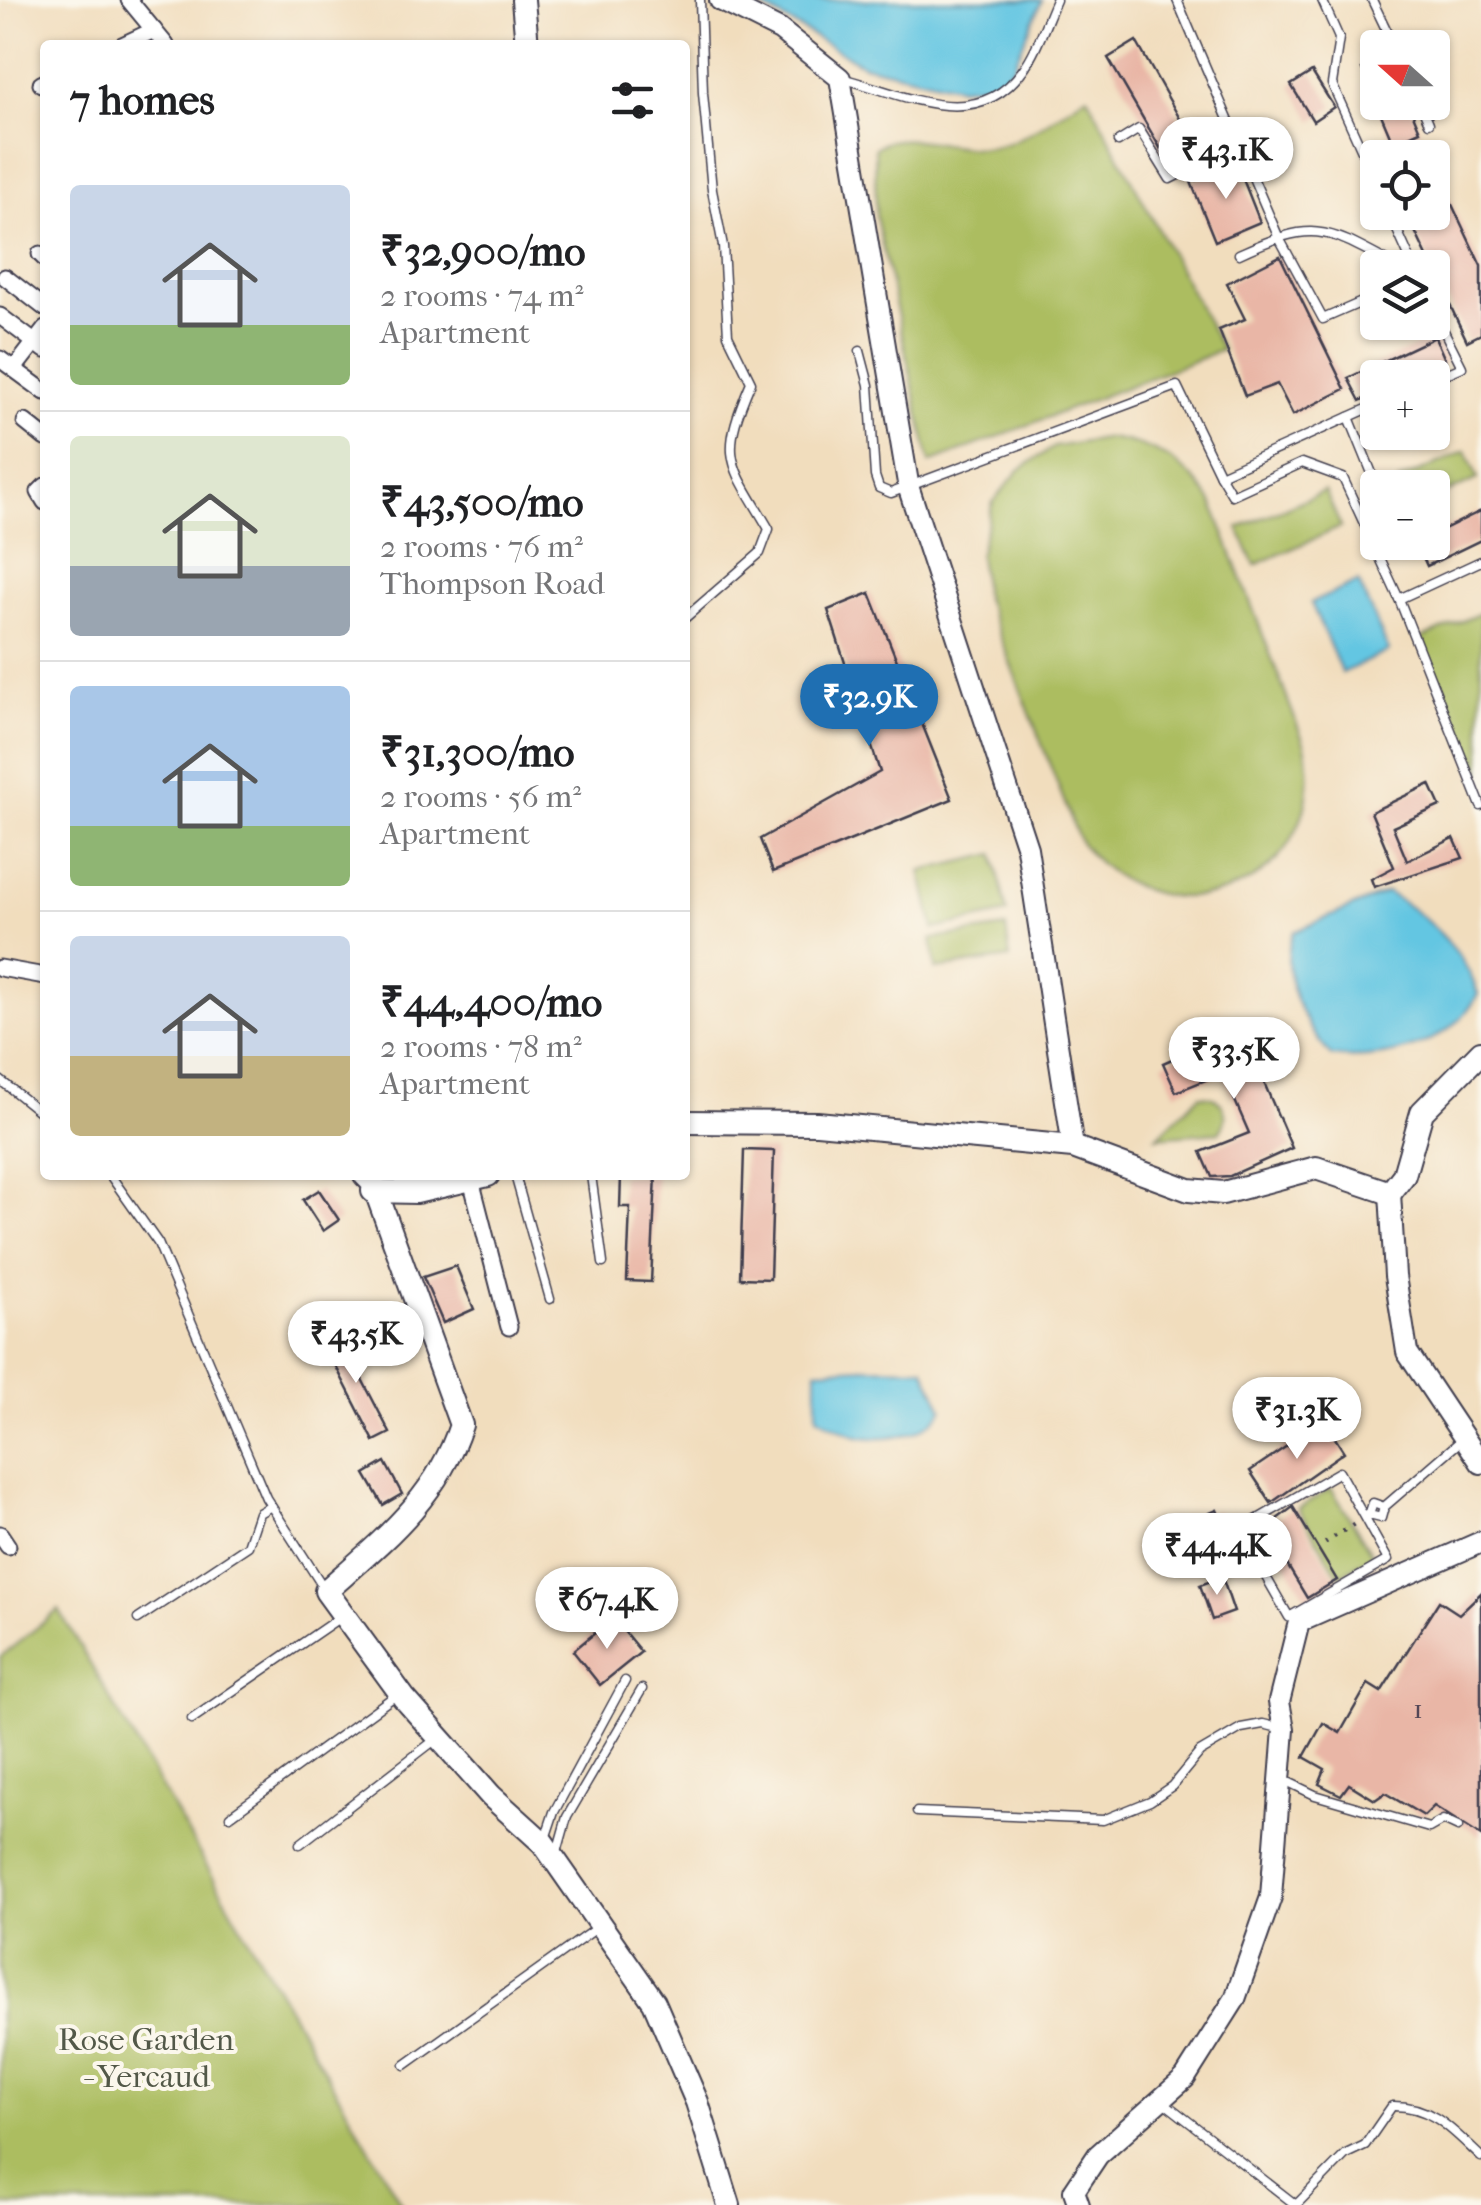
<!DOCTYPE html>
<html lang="en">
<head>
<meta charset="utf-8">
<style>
	body { margin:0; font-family:"IM FELL French Canon",serif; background:#f2f2f2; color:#202124; height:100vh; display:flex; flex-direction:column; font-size:38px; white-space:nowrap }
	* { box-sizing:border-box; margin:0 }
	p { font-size:32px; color:#757577 }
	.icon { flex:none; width:55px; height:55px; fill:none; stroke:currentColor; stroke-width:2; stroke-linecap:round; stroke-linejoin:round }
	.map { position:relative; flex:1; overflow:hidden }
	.panel { position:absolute; left:40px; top:40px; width:650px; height:1140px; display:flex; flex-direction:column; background:#fff; border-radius:10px; box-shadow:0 2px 8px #0004 }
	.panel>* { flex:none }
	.needle { width:65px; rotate:291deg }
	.buttons { position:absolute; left:1360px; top:30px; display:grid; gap:20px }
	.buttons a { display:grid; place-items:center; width:90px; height:90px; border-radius:10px; background:#fff; box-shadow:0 2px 8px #0004; font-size:50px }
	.price { position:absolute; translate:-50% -85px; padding:0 22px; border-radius:35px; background:#fff; color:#222; font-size:32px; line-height:65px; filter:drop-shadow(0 2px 5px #0008) }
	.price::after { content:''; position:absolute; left:50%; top:60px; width:30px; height:22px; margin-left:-15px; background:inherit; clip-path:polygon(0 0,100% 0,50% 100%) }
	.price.on { background:#1f6fb2; color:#fff }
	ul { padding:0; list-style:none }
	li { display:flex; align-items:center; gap:30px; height:250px; padding:0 30px }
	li+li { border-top:2px solid #e0e0e0 }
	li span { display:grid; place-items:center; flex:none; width:280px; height:200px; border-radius:10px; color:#555 }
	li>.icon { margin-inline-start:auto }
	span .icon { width:120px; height:120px; fill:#fffc; stroke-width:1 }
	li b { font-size:42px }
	h2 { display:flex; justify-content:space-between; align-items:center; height:120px; padding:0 30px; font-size:42px }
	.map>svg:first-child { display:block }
	.green { fill:#acbd61; stroke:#67704e; stroke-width:2.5 }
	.water { fill:#64c6e2; stroke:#43748e; stroke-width:2.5 }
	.building { fill:#e9b6a6 }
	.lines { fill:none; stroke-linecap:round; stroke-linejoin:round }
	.service-casing { stroke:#413e4e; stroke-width:11 }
	.minor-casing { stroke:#413e4e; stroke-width:19 }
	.tertiary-casing { stroke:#413e4e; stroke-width:24 }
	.secondary-casing { stroke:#413e4e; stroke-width:26 }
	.path { stroke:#413e4e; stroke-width:4; stroke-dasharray:2.5 8; stroke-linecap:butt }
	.service { stroke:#fff; stroke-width:8 }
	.minor { stroke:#fff; stroke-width:15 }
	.tertiary { stroke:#fff; stroke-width:20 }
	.secondary { stroke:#fff; stroke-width:22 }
	.labels { text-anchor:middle; stroke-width:8; stroke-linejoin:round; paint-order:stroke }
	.number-label { font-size:28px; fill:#544756 }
	.park-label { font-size:32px; fill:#525848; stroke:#fbf7ec }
</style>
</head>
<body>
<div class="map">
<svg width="1481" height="2205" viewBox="0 0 1481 2205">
	<rect width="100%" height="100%" fill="#fbf7ec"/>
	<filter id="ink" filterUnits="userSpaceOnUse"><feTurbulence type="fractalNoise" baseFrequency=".01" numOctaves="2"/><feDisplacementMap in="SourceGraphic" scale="20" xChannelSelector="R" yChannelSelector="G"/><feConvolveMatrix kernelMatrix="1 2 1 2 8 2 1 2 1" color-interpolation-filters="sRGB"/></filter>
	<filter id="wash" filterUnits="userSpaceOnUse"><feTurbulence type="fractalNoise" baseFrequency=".0048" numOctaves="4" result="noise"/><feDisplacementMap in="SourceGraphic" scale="40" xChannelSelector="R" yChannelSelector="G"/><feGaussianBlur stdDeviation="2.25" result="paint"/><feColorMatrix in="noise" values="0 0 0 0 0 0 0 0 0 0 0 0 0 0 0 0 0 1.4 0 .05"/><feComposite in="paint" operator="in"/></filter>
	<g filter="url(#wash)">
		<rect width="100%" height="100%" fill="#f1ddbd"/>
		<g class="green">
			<path d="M1087 95 1222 350 930 463 876 217 875 148C902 126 962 155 998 146 1030 138 1060 112 1087 95Z"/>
			<polygon points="1377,410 1378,432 1410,433 1379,446 1366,414"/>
			<path d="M1109 438C1154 444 1187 464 1212 502L1305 745C1334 885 1165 952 1080 842L984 596 979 555 993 502 1019 470 1054 447Z"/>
			<polygon points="1466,451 1478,479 1433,499 1432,488 1401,487 1398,481"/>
			<polygon points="1325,491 1341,527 1255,565 1238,528"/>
			<polygon points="1481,613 1481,773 1420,639"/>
			<polygon points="994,854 1007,913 934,929 921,871"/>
			<polygon points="1006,928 1010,958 936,969 932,939"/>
			<path d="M1200 1095C1223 1095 1232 1114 1219 1132L1157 1137Z"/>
			<polygon points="1331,1488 1373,1555 1339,1576 1298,1509"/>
			<polygon points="59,1610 402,2205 0,2205 0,1657"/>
		</g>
		<g class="water">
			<polygon points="751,0 1042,0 1013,67 996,83 960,87 863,65"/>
			<polygon points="1358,582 1389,651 1342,673 1311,603"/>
			<path d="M1387 892C1427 918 1463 947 1478 994 1454 1045 1382 1063 1331 1056 1303 1024 1276 973 1294 932Z"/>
			<path d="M862 1367 924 1368 943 1409C928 1435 890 1441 862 1437 847 1435 830 1423 817 1416V1370Z"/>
		</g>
		<g id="blocks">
			<g class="building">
				<polygon points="1136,41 1193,142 1166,158 1108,58"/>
				<polygon points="1378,62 1378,102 1408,102 1420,131 1393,143 1362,69"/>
				<polygon points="1312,72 1334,107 1313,121 1291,85"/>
				<polygon points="1237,164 1260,222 1215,241 1191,182"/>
				<polygon points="1448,196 1481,266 1481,334 1467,341 1406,212 1432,212 1432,203"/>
				<polygon points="1280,256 1345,389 1293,415 1277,384 1245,396 1219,330 1245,319 1227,283"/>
				<polygon points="1435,337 1446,362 1412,378 1378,378 1378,393 1360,401 1348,378"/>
				<polygon points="1481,511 1481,540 1427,566 1416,542 1432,542 1432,535"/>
				<polygon points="870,593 952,799 773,872 760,839 880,772 828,610"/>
				<polygon points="1430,784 1440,806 1393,827 1407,861 1454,838 1463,858 1374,887 1371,879 1394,867 1371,812"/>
				<polygon points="1241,1029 1292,1148 1230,1176 1212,1177 1201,1152 1249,1133 1223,1073 1176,1092 1163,1063"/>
				<polygon points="744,1150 774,1151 770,1279 740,1278"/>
				<polygon points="621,1175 656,1175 651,1282 627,1281 630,1207 620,1207"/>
				<polygon points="319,1190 339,1220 323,1231 303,1200"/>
				<polygon points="456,1266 474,1309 443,1323 423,1277"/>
				<polygon points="337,1331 390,1433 374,1441 322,1339"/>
				<polygon points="1324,1421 1344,1452 1271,1503 1250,1471"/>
				<polygon points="385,1462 402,1494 383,1505 365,1474"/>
				<polygon points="1293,1507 1337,1580 1307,1598 1265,1528"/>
				<polygon points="1217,1510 1231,1543 1207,1553 1194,1520"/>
				<polygon points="1222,1577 1234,1612 1212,1620 1200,1585"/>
				<polygon points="1481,1593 1481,1836 1434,1806 1424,1816 1385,1793 1375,1800 1349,1784 1341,1795 1319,1784 1325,1769 1304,1757 1323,1723 1340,1733 1368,1684 1381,1692 1439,1601 1459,1614"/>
				<polygon points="613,1618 641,1652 600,1685 573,1651"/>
			</g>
		</g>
	</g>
	<g filter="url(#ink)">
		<use href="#blocks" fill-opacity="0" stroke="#413e4e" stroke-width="2.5"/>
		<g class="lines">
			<defs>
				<g id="service">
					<polyline points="1177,0 1278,236 1323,319 1378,295"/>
					<polyline points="1322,0 1339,38 1332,84 1378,186"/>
					<polyline points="1372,0 1395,48"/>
					<path d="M841 78C901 93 976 135 1022 71 1037 51 1046 22 1056 0"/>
					<polyline points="1420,102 1429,123"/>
					<polyline points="1118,142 1139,129 1170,179 1238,145"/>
					<polyline points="1432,172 1439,168"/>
					<polyline points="1389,212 1414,268"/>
					<path d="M1239 254C1317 218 1327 229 1400 268"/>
					<polyline points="1432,307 1462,367 1432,380"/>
					<polyline points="860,351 869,385 875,476 879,488 891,493 1177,386 1220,475 1378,404"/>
					<polyline points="1349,417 1378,488"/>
					<polyline points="1220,475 1232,495 1302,463 1343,478 1399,599 1481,561"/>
					<polyline points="1361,512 1378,505"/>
					<polyline points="1399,599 1481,806"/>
					<path d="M685 618 760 553 769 529C730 462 718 459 751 382L728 335 723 246 712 190 703 93 700 0"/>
					<polyline points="0,1080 45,1116"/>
					<polyline points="110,1175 158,1243 266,1498 325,1590"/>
					<polyline points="515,1175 550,1299"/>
					<polyline points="591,1175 603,1263"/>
					<polygon points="1339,1472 1388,1560 1289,1617 1239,1530"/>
					<polyline points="1384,1507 1373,1503 1369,1515 1381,1518 1384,1507 1464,1438"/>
					<polyline points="138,1619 248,1546 259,1513 271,1506"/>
					<polyline points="192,1719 342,1616"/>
					<polyline points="1284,1780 1315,1795 1429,1828 1443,1820 1458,1827"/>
					<polyline points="917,1812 1103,1820 1150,1801 1172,1786 1200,1752 1241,1728 1263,1724 1279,1728"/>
					<polyline points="230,1816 396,1695"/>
					<polyline points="545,1839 554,1812 625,1681"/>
					<polyline points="300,1844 435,1740"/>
					<polyline points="556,1856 567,1817 642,1689"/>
					<polyline points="405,2065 598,1927"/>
					<polyline points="1161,2100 1296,2205"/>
					<path d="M1296 2205 1346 2154 1365 2145 1392 2106C1432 2105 1453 2131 1481 2157"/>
				</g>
				<g id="minor">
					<polyline points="129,0 166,45"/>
					<polyline points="122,45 154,30"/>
					<polyline points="41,84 45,82"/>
					<polyline points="40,254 45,259"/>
					<polyline points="5,277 45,308"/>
					<polyline points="0,316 45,350"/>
					<polyline points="0,359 45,392"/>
					<polyline points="14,369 45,329"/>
					<polyline points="25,422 45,438"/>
					<polyline points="45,486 39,492 45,502"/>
					<polyline points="0,968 45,976"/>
					<polyline points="471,1180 509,1327"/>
					<polyline points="0,1534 8,1546"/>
				</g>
				<g id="tertiary">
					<polyline points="720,0 780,30 840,78 909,489 1027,848 1073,1147"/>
					<polyline points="1390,1193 1395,1276 1407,1352 1481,1463"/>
					<polyline points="1079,2205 1074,2191 1098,2155 1185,2078 1235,1999 1271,1897 1284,1729 1279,1702 1299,1622 1481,1542"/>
				</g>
				<g id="secondary">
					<polyline points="523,0 527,45"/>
					<polyline points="685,1122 817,1123 1073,1147 1189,1190 1223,1193 1316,1168 1390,1193 1404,1175 1422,1112 1481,1052"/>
					<path d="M365 1175 373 1183 461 1425C437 1499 382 1541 326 1591L404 1698 491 1796 543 1843 654 2002 697 2102 729 2205"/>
					<polyline points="373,1191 416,1192 488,1175"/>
				</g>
			</defs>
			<use href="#service" class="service-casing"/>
			<use href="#minor" class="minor-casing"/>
			<use href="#tertiary" class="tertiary-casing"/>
			<use href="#secondary" class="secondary-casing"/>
			<polyline class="path" points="1325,1543 1356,1523"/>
			<use href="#service" class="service"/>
			<use href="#minor" class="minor"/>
			<use href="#tertiary" class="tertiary"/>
			<use href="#secondary" class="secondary"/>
		</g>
	</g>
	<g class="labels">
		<g class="number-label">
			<text x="1418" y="1718">1</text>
		</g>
		<g class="park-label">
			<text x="146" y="2050">Rose Garden<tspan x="146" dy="37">- Yercaud</tspan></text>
		</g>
	</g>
</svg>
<div class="buttons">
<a><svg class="needle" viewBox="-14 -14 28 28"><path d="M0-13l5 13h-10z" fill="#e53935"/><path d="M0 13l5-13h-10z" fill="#757577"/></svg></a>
<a><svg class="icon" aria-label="locate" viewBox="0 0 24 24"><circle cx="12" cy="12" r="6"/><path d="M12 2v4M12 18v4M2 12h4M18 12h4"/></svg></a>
<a><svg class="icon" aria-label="layers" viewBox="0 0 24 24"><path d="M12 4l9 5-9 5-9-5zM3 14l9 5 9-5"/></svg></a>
<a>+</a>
<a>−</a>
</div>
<b class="price" style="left:1226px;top:202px">₹43.1K</b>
<b class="price on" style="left:869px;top:749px">₹32.9K</b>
<b class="price" style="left:1234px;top:1102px">₹33.5K</b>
<b class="price" style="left:356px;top:1386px">₹43.5K</b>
<b class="price" style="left:1297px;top:1462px">₹31.3K</b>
<b class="price" style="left:1217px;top:1598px">₹44.4K</b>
<b class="price" style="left:607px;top:1652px">₹67.4K</b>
<section class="panel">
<h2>7 homes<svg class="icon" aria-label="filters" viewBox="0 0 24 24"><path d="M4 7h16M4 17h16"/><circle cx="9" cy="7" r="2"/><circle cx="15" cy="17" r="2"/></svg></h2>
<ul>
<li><span style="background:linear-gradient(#c9d6e8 70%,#8fb573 0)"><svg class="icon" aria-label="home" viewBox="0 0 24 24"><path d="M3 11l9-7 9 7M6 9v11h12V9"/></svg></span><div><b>₹32,900/mo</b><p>2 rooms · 74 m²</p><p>Apartment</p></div></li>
<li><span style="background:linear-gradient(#dfe7d0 65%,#9aa5b1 0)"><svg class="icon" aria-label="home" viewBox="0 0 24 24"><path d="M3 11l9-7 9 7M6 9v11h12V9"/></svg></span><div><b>₹43,500/mo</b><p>2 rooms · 76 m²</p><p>Thompson Road</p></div></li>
<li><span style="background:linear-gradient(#a9c7e8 70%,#8fb573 0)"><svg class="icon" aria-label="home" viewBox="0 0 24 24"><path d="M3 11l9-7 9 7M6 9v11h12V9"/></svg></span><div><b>₹31,300/mo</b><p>2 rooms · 56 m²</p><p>Apartment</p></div></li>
<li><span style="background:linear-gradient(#c9d6e8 60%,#c2b280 0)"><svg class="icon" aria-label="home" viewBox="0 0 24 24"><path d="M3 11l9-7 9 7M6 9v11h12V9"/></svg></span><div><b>₹44,400/mo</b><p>2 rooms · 78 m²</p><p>Apartment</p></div></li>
</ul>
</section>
</div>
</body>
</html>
